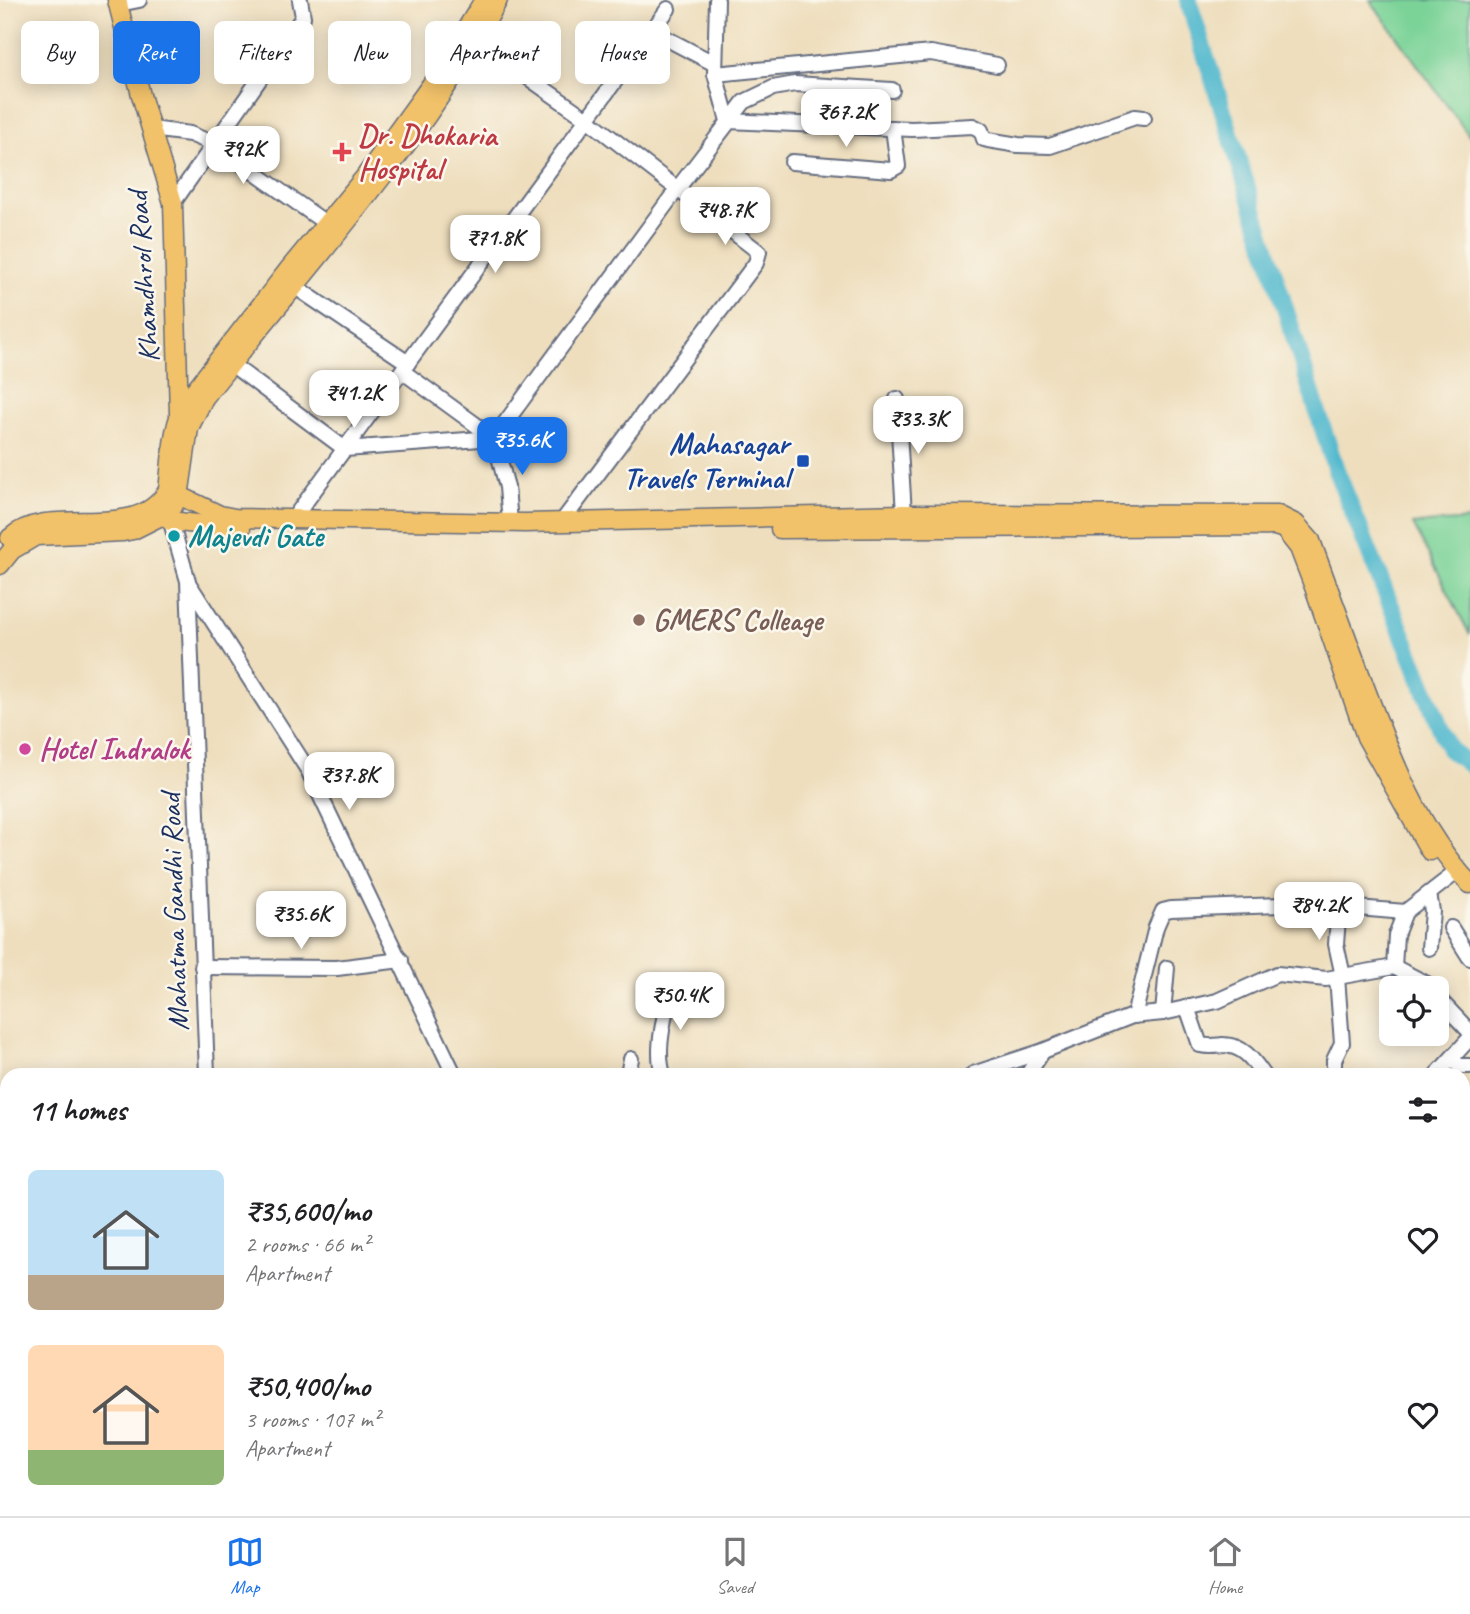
<!DOCTYPE html>
<html lang="en">
<head>
<meta charset="utf-8">
<style>
	body { margin:0; font-family:Caveat,sans-serif; background:#f6f6f6; color:#202124; height:100vh; display:flex; flex-direction:column; font-size:26px; white-space:nowrap }
	* { box-sizing:border-box; margin:0 }
	p { font-size:23px; color:#757577 }
	.icon { flex:none; width:38px; height:38px; fill:none; stroke:currentColor; stroke-width:2; stroke-linecap:round; stroke-linejoin:round }
	.map { position:relative; flex:1; overflow:hidden }
	.panel { position:absolute; left:0px; top:1068px; width:1470px; height:450px; display:flex; flex-direction:column; background:#fff; border-radius:21px 21px 0 0; box-shadow:0 4px 18px #0003 }
	.panel>* { flex:none }
	.hud { position:absolute; left:21px; top:21px; width:700px; height:63px; display:flex; gap:14px }
	.controls { position:absolute; left:1379px; top:976px; display:grid; gap:14px }
	.controls a { display:grid; place-items:center; width:70px; height:70px; border-radius:10px; background:#fff; box-shadow:0 4px 18px #0003; font-size:35px }
	.price { position:absolute; translate:-50% -60px; padding:0 16px; border-radius:14px; background:#fff; color:#222; font-size:23px; line-height:46px; filter:drop-shadow(0 2px 4px #0008) }
	.price::after { content:''; position:absolute; left:50%; top:42px; width:21px; height:16px; margin-left:-10px; background:inherit; clip-path:polygon(0 0,100% 0,50% 100%) }
	.price.on { background:#1a73e8; color:#fff }
	ul { padding:0; list-style:none }
	li { display:flex; align-items:center; gap:21px; height:175px; padding:0 28px }
	li span { display:grid; place-items:center; flex:none; width:196px; height:140px; border-radius:10px; color:#555 }
	li>.icon { margin-inline-start:auto }
	span .icon { width:84px; height:84px; fill:#fffc; stroke-width:1 }
	li b { font-size:30px }
	h2 { display:flex; justify-content:space-between; align-items:center; height:84px; padding:0 28px; font-size:30px }
	.chip { padding:0 24px; border-radius:10px; background:#fff; box-shadow:0 4px 18px #0003; font-size:24px; line-height:63px }
	.chip.on { background:#1a73e8; color:#fff }
	.tab-bar { display:flex; justify-content:space-around; align-items:center; height:98px; border-top:2px solid #e0e0e0; background:#fff; font-size:19px; color:#757577 }
	.tab-bar a { display:grid; justify-items:center; gap:4px }
	.tab-bar .on { color:#1a73e8 }
	.map>svg:first-child { display:block }
	.green { fill:#7cd398; stroke:#4c817b; stroke-width:2 }
	.lines { fill:none; stroke-linecap:round; stroke-linejoin:round }
	.river { stroke:#50b8cd; stroke-width:18 }
	.minor-casing { stroke:#656c7f; stroke-width:18 }
	.major-casing { stroke:#656c7f; stroke-width:21 }
	.minor { stroke:#fff; stroke-width:14 }
	.major { stroke:#f2c26a; stroke-width:18 }
	.health-dot { fill:#e0444e; stroke:#fbf7ec; stroke-width:2.5 }
	.transit-dot { fill:#1a4fb4; stroke:#fbf7ec; stroke-width:2.5 }
	.culture-dot { fill:#0f9aa8; stroke:#fbf7ec; stroke-width:2.5 }
	.education-dot { fill:#8d6e63; stroke:#fbf7ec; stroke-width:2.5 }
	.hotel-dot { fill:#d1479c; stroke:#fbf7ec; stroke-width:2.5 }
	.labels { text-anchor:middle; stroke-width:5; stroke-linejoin:round; paint-order:stroke }
	.health-label { font-size:30px; font-weight:bold; fill:#be3a42; stroke:#fbf7ec; text-anchor:start }
	.street-label { font-size:30px; fill:#1b2f5e; stroke:#fbf7ec }
	.transit-label { font-size:30px; font-weight:bold; fill:#164399; stroke:#fbf7ec; text-anchor:end }
	.culture-label { font-size:30px; font-weight:bold; fill:#0d838f; stroke:#fbf7ec; text-anchor:start }
	.education-label { font-size:30px; font-weight:bold; fill:#785e54; stroke:#fbf7ec; text-anchor:start }
	.hotel-label { font-size:30px; font-weight:bold; fill:#b23c85; stroke:#fbf7ec; text-anchor:start }
</style>
</head>
<body>
<div class="map">
<svg width="1470" height="1516" viewBox="0 0 1470 1516">
	<rect width="100%" height="100%" fill="#fbf7ec"/>
	<filter id="ink" filterUnits="userSpaceOnUse"><feTurbulence type="fractalNoise" baseFrequency=".0143" numOctaves="2"/><feDisplacementMap in="SourceGraphic" scale="14" xChannelSelector="R" yChannelSelector="G"/><feConvolveMatrix kernelMatrix="1 2 1 2 8 2 1 2 1" color-interpolation-filters="sRGB"/></filter>
	<filter id="wash" filterUnits="userSpaceOnUse"><feTurbulence type="fractalNoise" baseFrequency=".00686" numOctaves="4" result="noise"/><feDisplacementMap in="SourceGraphic" scale="28" xChannelSelector="R" yChannelSelector="G"/><feGaussianBlur stdDeviation="1.57" result="paint"/><feColorMatrix in="noise" values="0 0 0 0 0 0 0 0 0 0 0 0 0 0 0 0 0 1.4 0 .05"/><feComposite in="paint" operator="in"/></filter>
	<g filter="url(#wash)">
		<rect width="100%" height="100%" fill="#eedebd"/>
		<g class="green">
			<polygon points="1370,0 1470,0 1470,137"/>
			<polygon points="1470,520 1470,635 1413,524"/>
		</g>
		<g class="lines">
			<polyline class="river" points="1188,0 1336,470 1449,749 1470,765"/>
		</g>
	</g>
	<g filter="url(#ink)">
		<g class="lines">
			<defs>
				<g id="minor">
					<polyline points="717,0 715,74 728,121 912,129 973,126 981,130 984,139 988,140 1018,145 1050,146 1135,117 1144,118"/>
					<polyline points="119,4 139,0"/>
					<polyline points="652,31 715,64"/>
					<polyline points="469,36 587,119 759,252 756,263 561,523"/>
					<polyline points="715,74 931,53 997,65"/>
					<polyline points="151,129 190,134 214,144 334,229"/>
					<polyline points="792,162 891,170 898,166 893,128"/>
					<polyline points="173,203 303,17 300,0"/>
					<polyline points="294,286 408,363"/>
					<polyline points="231,364 345,449 494,438 507,487 510,523"/>
					<polyline points="402,371 494,438 678,188 744,102 773,88 795,84 892,90"/>
					<polyline points="897,399 904,514"/>
					<polyline points="168,512 188,581 207,1074"/>
					<polyline points="293,519 668,9"/>
					<polyline points="189,584 308,770 454,1074"/>
					<polyline points="1339,906 1336,944 1343,976"/>
					<polyline points="1451,928 1470,958"/>
					<polyline points="1429,948 1432,911 1429,894"/>
					<polyline points="202,967 337,968 401,960"/>
					<polyline points="1394,967 1427,984 1431,989"/>
					<polyline points="1437,997 1470,1032"/>
					<path d="M1187 1007 1200 1045C1209 1047 1215 1046 1223 1045 1243 1045 1253 1060 1263 1074"/>
					<polyline points="1163,1013 1167,968"/>
					<polyline points="1134,1016 1156,927 1163,911 1171,909 1310,904 1405,912 1458,871"/>
					<polyline points="1452,1060 1460,1066 1470,1066"/>
					<polyline points="628,1074 631,1059"/>
					<path d="M663 1074C655 1049 665 1018 669 992"/>
					<polyline points="973,1074 1043,1051 1132,1016 1163,1013 1217,1001 1277,974 1326,979 1394,967 1396,935 1405,912"/>
					<polyline points="1028,1074 1043,1051"/>
					<polyline points="1334,1074 1334,1060 1342,1043 1337,977"/>
					<polyline points="1437,1074 1470,1038"/>
					<polyline points="1463,1116 1470,1119"/>
					<polyline points="161,1510 162,1516"/>
					<polyline points="228,1510 228,1516"/>
					<polyline points="480,1510 482,1516"/>
					<polyline points="729,1510 731,1516"/>
					<polyline points="939,1510 940,1516"/>
					<polyline points="71,1516 71,1510"/>
					<polyline points="553,1516 555,1510"/>
					<polyline points="633,1516 634,1510"/>
					<polyline points="810,1516 811,1510"/>
					<polyline points="993,1516 993,1510"/>
					<polyline points="1109,1516 1109,1510"/>
					<polyline points="1179,1516 1179,1510"/>
					<polyline points="1200,1516 1200,1510"/>
					<polyline points="1216,1516 1218,1510"/>
					<polyline points="1358,1516 1360,1513 1372,1510"/>
					<polyline points="1406,1516 1406,1510"/>
				</g>
				<g id="major">
					<polyline points="117,0 141,95 173,203 179,414"/>
					<path d="M168 490 220 515 235 518 525 523 904 514 1278 515 1296 524 1311 541C1328 588 1346 635 1363 682 1390 753 1417 828 1470 884"/>
					<polyline points="170,521 241,529"/>
					<polyline points="780,529 1275,526 1284,529 1299,548 1314,587 1366,737 1430,851"/>
					<path d="M10 538C50 501 136 546 168 490 172 460 171 426 187 400L289 269 364 178 436 78 484 0"/>
					<path d="M0 565 12 550 36 536 123 532 133 530 161 516 174 505 180 490 189 428 204 398C305 269 421 146 498 0"/>
				</g>
			</defs>
			<use href="#minor" class="minor-casing"/>
			<use href="#major" class="major-casing"/>
			<use href="#minor" class="minor"/>
			<use href="#major" class="major"/>
		</g>
	</g>
	<path class="health-dot" d="M338.5 141.5h7v7h7v7h-7v7h-7v-7h-7v-7h7z"/>
	<rect class="transit-dot" x="796" y="454" width="14" height="14" rx="3.5"/>
	<circle class="culture-dot" cx="174" cy="536" r="7"/>
	<circle class="education-dot" cx="639" cy="620" r="7"/>
	<circle class="hotel-dot" cx="25" cy="749" r="7"/>
	<g class="labels">
		<g class="health-label">
			<text x="358" y="145">Dr. Dhokaria<tspan x="358" dy="34">Hospital</tspan></text>
		</g>
		<g class="street-label">
			<text transform="translate(143 277) rotate(-94)" y="10">Khamdhrol Road</text>
			<text transform="translate(174 912) rotate(-92)" y="10">Mahatma Gandhi Road</text>
		</g>
		<g class="transit-label">
			<text x="789" y="454">Mahasagar<tspan x="789" dy="34">Travels Terminal</tspan></text>
		</g>
		<g class="culture-label">
			<text x="188" y="546">Majevdi Gate</text>
		</g>
		<g class="education-label">
			<text x="653" y="630">GMERS Colleage</text>
		</g>
		<g class="hotel-label">
			<text x="39" y="759">Hotel Indralok</text>
		</g>
	</g>
</svg>
<div class="controls">
<a><svg class="icon" aria-label="locate" viewBox="0 0 24 24"><circle cx="12" cy="12" r="6"/><path d="M12 2v4M12 18v4M2 12h4M18 12h4"/></svg></a>
</div>
<b class="price" style="left:846px;top:149px">₹67.2K</b>
<b class="price" style="left:243px;top:186px">₹92K</b>
<b class="price" style="left:725px;top:247px">₹48.7K</b>
<b class="price" style="left:495px;top:275px">₹71.8K</b>
<b class="price" style="left:354px;top:430px">₹41.2K</b>
<b class="price" style="left:918px;top:456px">₹33.3K</b>
<b class="price on" style="left:522px;top:477px">₹35.6K</b>
<b class="price" style="left:349px;top:812px">₹37.8K</b>
<b class="price" style="left:1319px;top:942px">₹84.2K</b>
<b class="price" style="left:301px;top:951px">₹35.6K</b>
<b class="price" style="left:680px;top:1032px">₹50.4K</b>
<div class="hud">
<a class="chip">Buy</a>
<a class="chip on">Rent</a>
<a class="chip">Filters</a>
<a class="chip">New</a>
<a class="chip">Apartment</a>
<a class="chip">House</a>
</div>
<section class="panel">
<h2>11 homes<svg class="icon" aria-label="filters" viewBox="0 0 24 24"><path d="M4 7h16M4 17h16"/><circle cx="9" cy="7" r="2"/><circle cx="15" cy="17" r="2"/></svg></h2>
<ul>
<li><span style="background:linear-gradient(#bfe0f5 75%,#b9a48a 0)"><svg class="icon" aria-label="home" viewBox="0 0 24 24"><path d="M3 11l9-7 9 7M6 9v11h12V9"/></svg></span><div><b>₹35,600/mo</b><p>2 rooms · 66 m²</p><p>Apartment</p></div><svg class="icon" aria-label="heart" viewBox="0 0 24 24"><path d="M12 20l-8-8c-3-5 5-10 8-4 3-6 11-1 8 4z"/></svg></li>
<li><span style="background:linear-gradient(#ffd9b3 75%,#8fb573 0)"><svg class="icon" aria-label="home" viewBox="0 0 24 24"><path d="M3 11l9-7 9 7M6 9v11h12V9"/></svg></span><div><b>₹50,400/mo</b><p>3 rooms · 107 m²</p><p>Apartment</p></div><svg class="icon" aria-label="heart" viewBox="0 0 24 24"><path d="M12 20l-8-8c-3-5 5-10 8-4 3-6 11-1 8 4z"/></svg></li>
</ul>
</section>
</div>
<nav class="tab-bar">
<a class="on"><svg class="icon" aria-label="map" viewBox="0 0 24 24"><path d="M3 6l6-2 6 2 6-2v14l-6 2-6-2-6 2zM9 4v14M15 6v14"/></svg>Map</a>
<a><svg class="icon" aria-label="saved" viewBox="0 0 24 24"><path d="M7 4h10v16l-5-4-5 4z"/></svg>Saved</a>
<a><svg class="icon" aria-label="home" viewBox="0 0 24 24"><path d="M3 11l9-7 9 7M6 9v11h12V9"/></svg>Home</a>
</nav>
</body>
</html>
